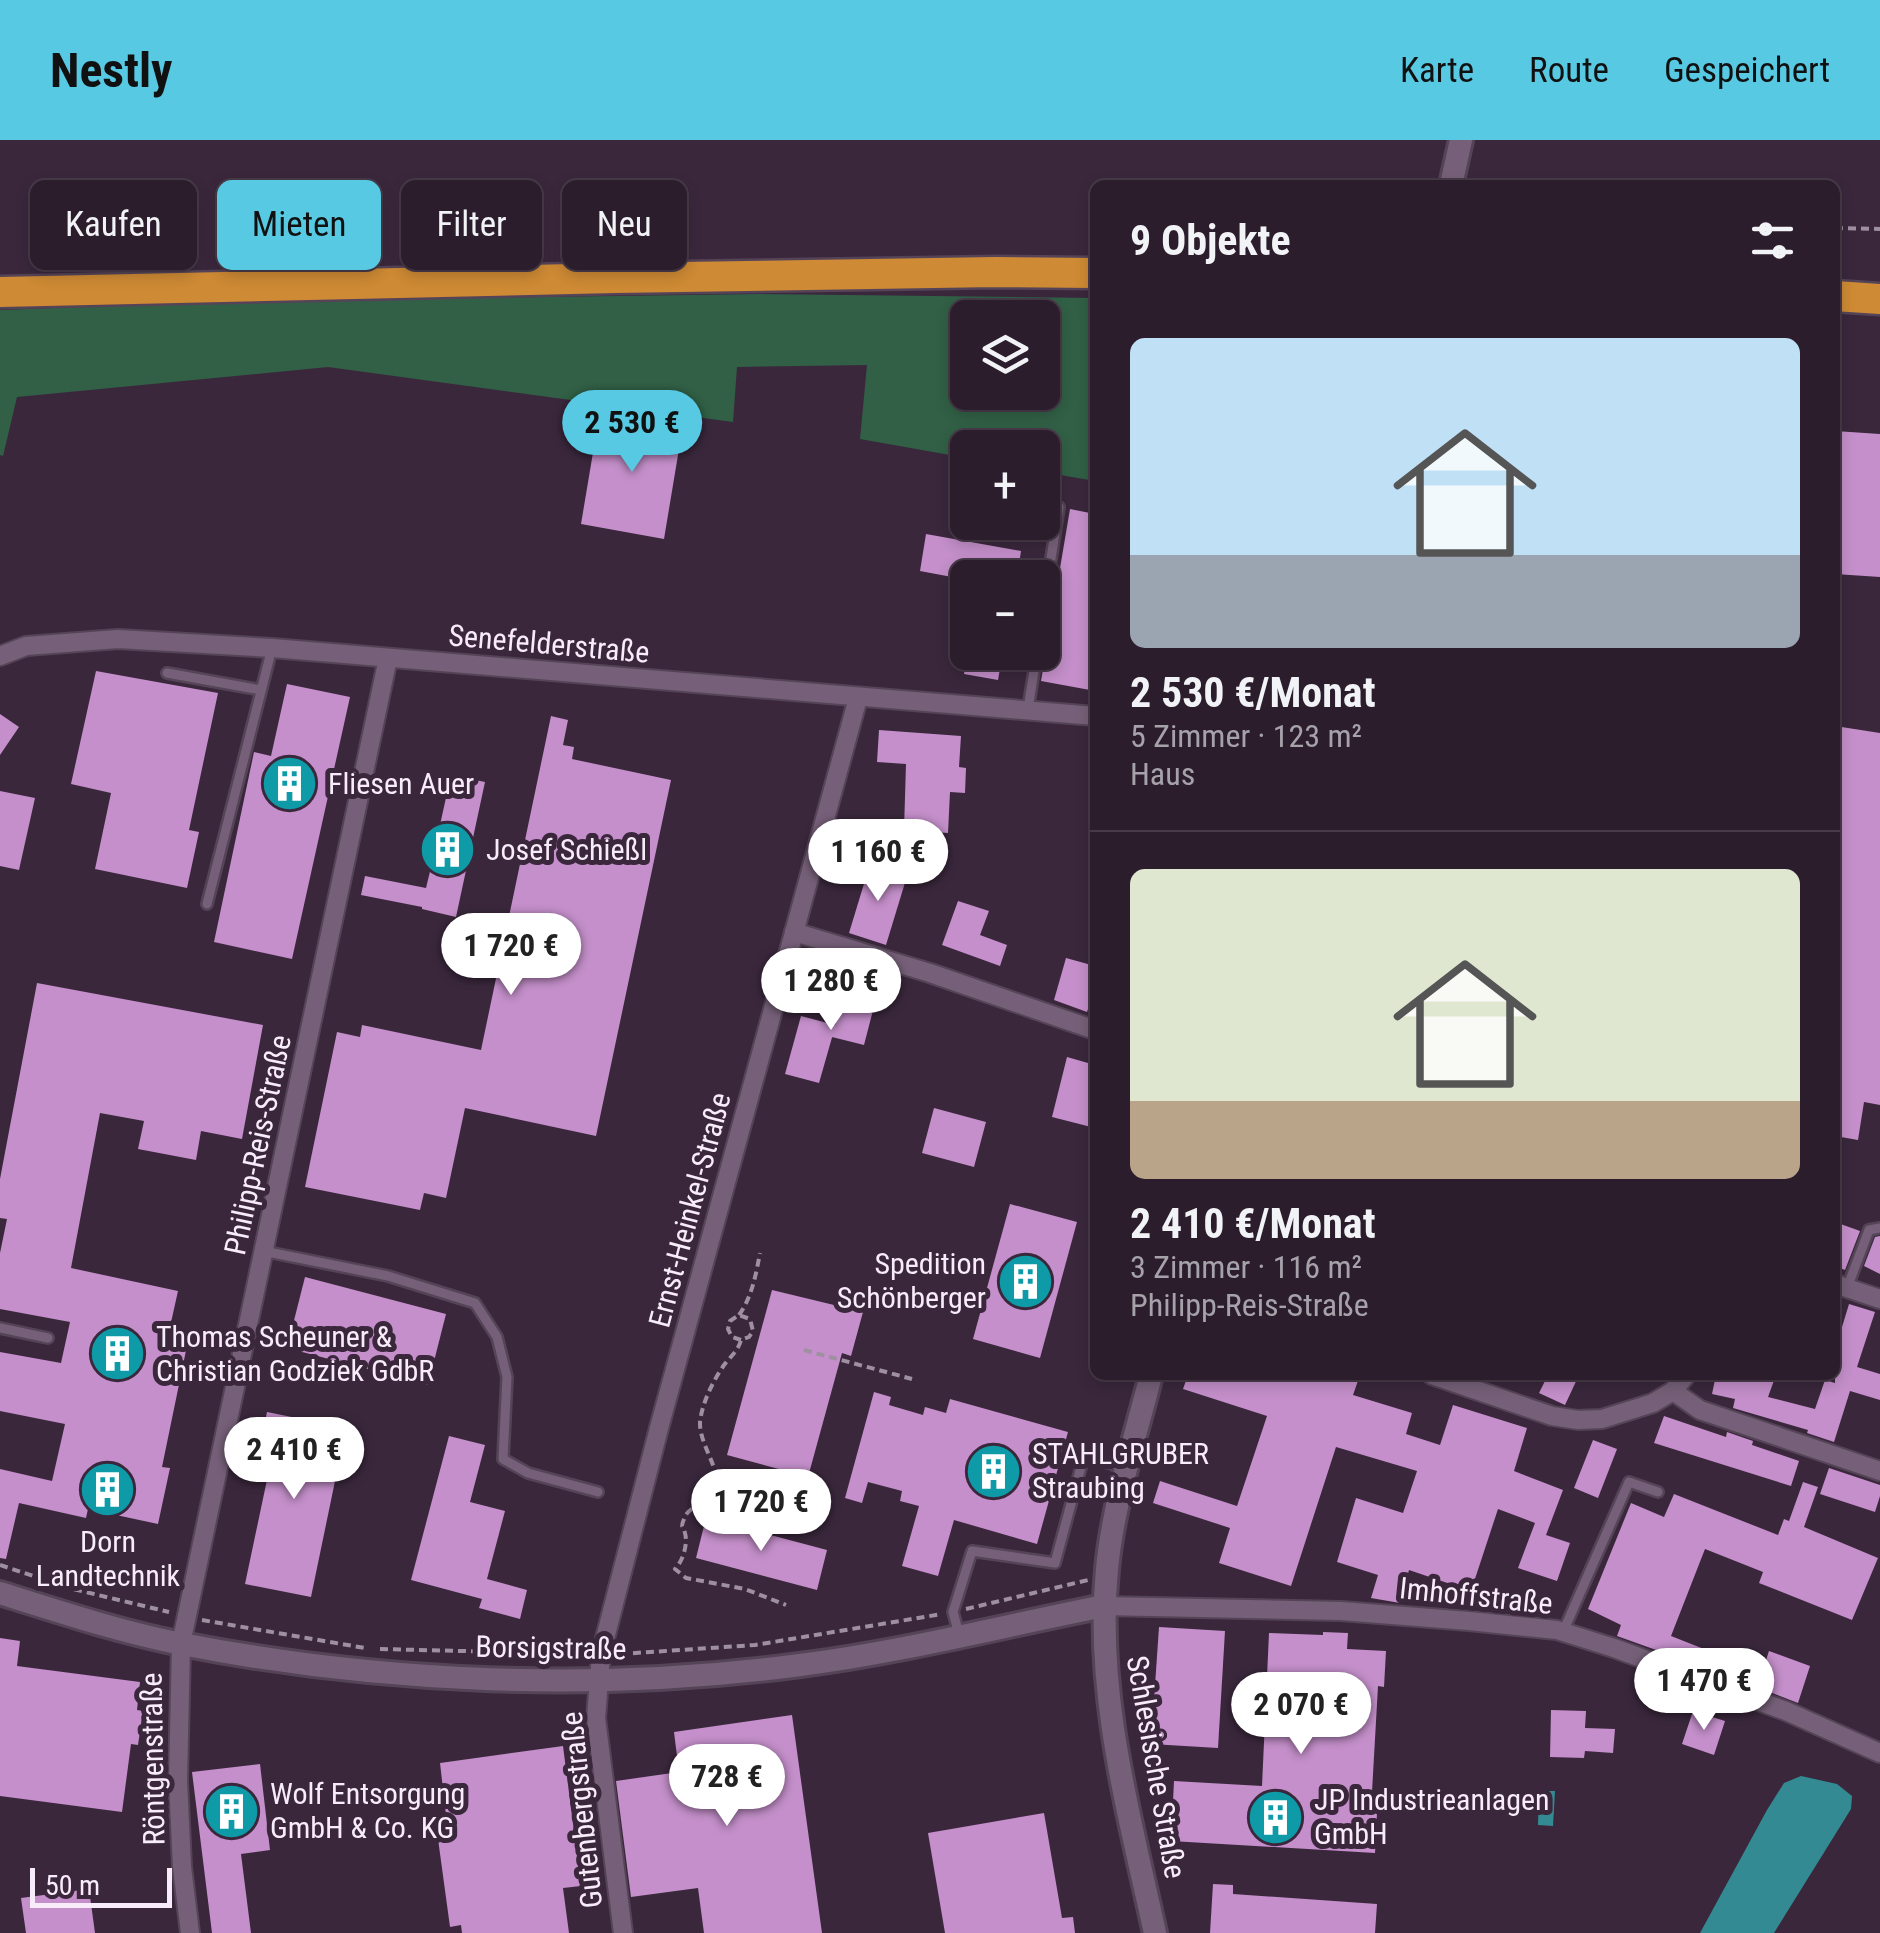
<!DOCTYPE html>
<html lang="de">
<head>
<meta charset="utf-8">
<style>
	body { margin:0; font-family:"Roboto Condensed",sans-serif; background:#382a39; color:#f1f3f6; height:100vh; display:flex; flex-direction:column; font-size:38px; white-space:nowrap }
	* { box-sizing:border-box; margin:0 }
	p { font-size:32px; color:#a6a2aa }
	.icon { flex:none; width:55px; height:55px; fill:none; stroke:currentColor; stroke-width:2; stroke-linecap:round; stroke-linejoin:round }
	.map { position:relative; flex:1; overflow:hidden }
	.panel { position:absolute; left:1090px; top:40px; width:750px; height:1200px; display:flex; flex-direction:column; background:#2c1d2d; border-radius:15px; box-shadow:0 5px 15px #0003,0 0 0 2px #483b49 }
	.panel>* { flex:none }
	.hud { position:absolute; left:30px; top:40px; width:910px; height:90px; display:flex; gap:20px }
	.controls { position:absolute; left:950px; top:160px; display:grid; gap:20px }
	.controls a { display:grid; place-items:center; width:110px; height:110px; border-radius:15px; background:#2c1d2d; box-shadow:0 5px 15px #0003,0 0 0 2px #483b49; font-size:50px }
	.scale { position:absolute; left:30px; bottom:25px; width:142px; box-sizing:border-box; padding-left:10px; border:5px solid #f9ecfa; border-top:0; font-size:28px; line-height:35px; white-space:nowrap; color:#f9ecfa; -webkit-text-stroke:8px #3a273c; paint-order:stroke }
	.price { position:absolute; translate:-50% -85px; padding:0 22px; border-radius:35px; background:#fff; color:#222; font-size:32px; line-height:65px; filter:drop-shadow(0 2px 5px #0008) }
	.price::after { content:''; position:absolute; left:50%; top:60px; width:30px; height:22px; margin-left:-15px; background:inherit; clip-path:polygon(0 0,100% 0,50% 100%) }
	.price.active { background:#58c9e3; color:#111 }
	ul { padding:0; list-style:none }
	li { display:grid; align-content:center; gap:20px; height:530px; padding:0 40px }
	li+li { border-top:2px solid #483b49 }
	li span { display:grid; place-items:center; height:310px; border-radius:15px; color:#555 }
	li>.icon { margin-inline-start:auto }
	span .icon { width:180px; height:180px; fill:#fffc; stroke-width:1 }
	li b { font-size:42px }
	h2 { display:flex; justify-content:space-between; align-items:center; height:120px; padding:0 40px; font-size:42px }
	.tag { padding:0 35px; border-radius:15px; background:#2c1d2d; box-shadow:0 5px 15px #0003,0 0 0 2px #483b49; font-size:35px; line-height:90px }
	.tag.active { background:#58c9e3; color:#111 }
	header { display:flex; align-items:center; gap:60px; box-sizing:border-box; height:140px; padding:0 50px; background:#58c9e3; color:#111 }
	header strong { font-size:48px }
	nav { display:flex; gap:55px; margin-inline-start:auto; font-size:35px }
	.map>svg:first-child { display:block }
	.green { fill:#316046; fill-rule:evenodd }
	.water { fill:#348a92 }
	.building { fill:#c48fca }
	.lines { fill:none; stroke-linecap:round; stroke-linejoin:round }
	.lane-casing { stroke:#554457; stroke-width:14 }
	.street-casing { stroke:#554457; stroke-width:22 }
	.secondary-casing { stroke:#554457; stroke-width:28 }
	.highway-casing { stroke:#554457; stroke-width:35 }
	.path { stroke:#9f90a1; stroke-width:4; stroke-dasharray:8 5; stroke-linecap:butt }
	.lane { stroke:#766079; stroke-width:9 }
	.street { stroke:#766079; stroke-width:18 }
	.secondary { stroke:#766079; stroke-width:22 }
	.highway { stroke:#ce8a34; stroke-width:30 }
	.labels { text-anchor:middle; stroke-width:10; stroke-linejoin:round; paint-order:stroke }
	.street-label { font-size:30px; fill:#f9ecfa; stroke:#3a273c }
	.poi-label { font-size:30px; fill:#f9ecfa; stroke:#3a273c; text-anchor:start }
</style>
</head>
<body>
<header>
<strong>Nestly</strong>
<nav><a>Karte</a><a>Route</a><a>Gespeichert</a></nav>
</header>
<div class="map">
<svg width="1880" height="1793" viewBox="0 0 1880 1793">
	<rect width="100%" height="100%" fill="#3a273c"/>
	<path class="green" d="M759 154 1095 158V341L1043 332 1042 308H968L967 318 860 299 867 225 737 227 733 282 328 227 17 257 3 316 0 315V170L244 161ZM968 178H1042V252H968Z"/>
	<g class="water">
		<polygon points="1801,1636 1837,1644 1852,1656 1851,1669 1774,1793 1700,1793 1767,1670 1784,1643"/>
		<polygon points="1539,1651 1555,1651 1553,1686 1538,1685"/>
	</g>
	<g class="building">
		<polygon points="600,271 683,285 664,399 581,384"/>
		<polygon points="1835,291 1880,294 1880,437 1835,434"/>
		<polygon points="1070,369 1095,374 1095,515 1090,550 1041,541"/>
		<polygon points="926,394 1021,411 1017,438 968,438 968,440 920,431"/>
		<polygon points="968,512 1003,512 998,540 964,534"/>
		<polygon points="96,531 218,553 189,690 199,692 187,748 95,729 111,653 71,644"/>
		<polygon points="287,544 350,557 292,819 214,802 254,612 271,616"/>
		<polygon points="0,574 19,587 0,615"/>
		<polygon points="551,576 568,580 563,605 574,607 572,619 671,640 596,996 465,968 446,1058 424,1053 420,1070 305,1047 337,892 360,897 362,885 481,910"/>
		<polygon points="1835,586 1880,593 1880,965 1864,962 1858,1000 1835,996"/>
		<polygon points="879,590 961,596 959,627 966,628 965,653 950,652 948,693 904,690 906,624 877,622"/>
		<polygon points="451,635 485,642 456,777 422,769 422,767 361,755 365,736 426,748 433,719 421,717 424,700 436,703"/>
		<polygon points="0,651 35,658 19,730 0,726"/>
		<polygon points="870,724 907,736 886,805 849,793"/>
		<polygon points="958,761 989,771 980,795 1007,805 1000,826 942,805"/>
		<polygon points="1066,818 1095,826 1095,848 1087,872 1054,860"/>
		<polygon points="846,842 878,851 864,905 832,897 835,887 819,943 785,934 801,876 835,885"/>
		<polygon points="37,843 263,885 242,999 201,991 196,1020 138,1009 144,981 100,973 71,1128 178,1151 170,1187 190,1191 162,1327 170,1328 158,1384 88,1369 86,1378 19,1363 6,1419 0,1418 0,1329 52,1341 65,1284 0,1271 0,1212 61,1223 70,1182 0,1169 0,1113 7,1079 0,1078 0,1039"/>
		<polygon points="1067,917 1095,925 1095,988 1052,977"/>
		<polygon points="934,968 986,982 974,1027 922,1013"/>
		<polygon points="1010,1064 1077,1082 1040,1218 973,1199"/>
		<polygon points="1835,1082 1860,1091 1845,1130 1835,1126"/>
		<polygon points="1880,1096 1880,1134 1864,1126 1875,1097"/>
		<polygon points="305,1137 446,1174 428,1245 287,1208"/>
		<polygon points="772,1150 863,1172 851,1216 842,1213 808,1337 727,1315"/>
		<polygon points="1849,1164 1875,1172 1857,1227 1880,1234 1880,1260 1850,1251 1834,1302 1807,1293 1808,1290 1733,1268 1735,1259 1712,1254 1716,1235 1776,1235 1768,1257 1815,1269 1825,1240 1835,1243 1835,1210"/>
		<polygon points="1188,1235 1360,1235 1353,1255 1412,1273 1406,1294 1440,1305 1453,1265 1527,1288 1514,1331 1563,1350 1546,1395 1570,1403 1557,1441 1518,1428 1535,1383 1498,1369 1471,1451 1409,1430 1400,1463 1371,1458 1378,1435 1337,1422 1356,1358 1403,1373 1417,1331 1336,1307 1291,1446 1219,1423 1230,1388 1153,1363 1160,1341 1237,1366 1267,1276 1183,1249"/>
		<polygon points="1548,1235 1579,1235 1565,1265 1539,1253"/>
		<polygon points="874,1252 891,1257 889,1265 923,1275 925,1267 946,1273 950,1259 1068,1292 1037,1404 954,1380 938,1436 902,1426 919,1366 900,1361 902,1351 868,1342 862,1363 845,1358"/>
		<polygon points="267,1272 346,1288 311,1457 245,1444 268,1335 254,1332"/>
		<polygon points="1664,1276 1726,1297 1727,1292 1753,1301 1752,1305 1799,1321 1791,1346 1654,1303"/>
		<polygon points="449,1296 485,1305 470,1362 505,1371 487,1439 527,1450 520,1479 479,1468 482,1459 411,1440"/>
		<polygon points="1593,1300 1617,1309 1598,1358 1574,1348"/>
		<polygon points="1829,1328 1880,1345 1880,1356 1875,1372 1820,1354"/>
		<polygon points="1803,1342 1818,1347 1804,1387 1878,1418 1852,1480 1759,1443 1763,1432 1705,1409 1671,1496 1704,1509 1698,1525 1617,1496 1621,1485 1588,1469 1631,1363 1664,1377 1674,1354 1778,1395 1784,1379 1789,1381"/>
		<polygon points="706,1378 827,1410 817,1450 696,1418"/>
		<polygon points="1159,1487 1225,1491 1218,1608 1151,1604"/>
		<polygon points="1323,1492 1348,1493 1347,1509 1386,1511 1384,1547 1378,1546 1372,1652 1378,1653 1375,1713 1171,1701 1174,1641 1262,1646 1269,1493 1323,1495"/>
		<polygon points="0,1498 20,1501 17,1526 140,1542 137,1570 143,1571 138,1605 131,1604 122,1672 0,1656"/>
		<polygon points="1769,1511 1810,1526 1798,1563 1757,1547"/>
		<polygon points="1551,1570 1586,1571 1585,1588 1615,1589 1613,1613 1585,1611 1584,1618 1550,1617"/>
		<polygon points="1693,1571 1725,1581 1714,1615 1682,1604"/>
		<polygon points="792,1575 822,1793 704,1793 698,1748 631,1757 616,1641 679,1632 674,1592"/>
		<polygon points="563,1606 581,1746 563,1748 569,1793 462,1793 461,1785 450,1787 435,1677 446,1675 440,1623"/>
		<polygon points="260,1624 270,1710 241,1714 251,1793 212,1793 192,1632"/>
		<polygon points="1044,1673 1062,1778 1073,1777 1075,1793 945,1793 928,1693"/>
		<polygon points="1213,1744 1233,1745 1233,1754 1377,1764 1375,1793 1210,1793"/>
		<polygon points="89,1749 95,1793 26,1793 21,1758"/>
	</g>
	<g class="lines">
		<defs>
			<g id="lane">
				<polyline points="1042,476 1059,367"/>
				<polyline points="167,533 261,550"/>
				<polyline points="1028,569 1037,512"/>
				<polyline points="207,764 272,508"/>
				<polyline points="263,1111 388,1136 475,1163 497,1197 507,1237 503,1319 528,1333 598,1352"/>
				<polyline points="1847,1148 1869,1090 1880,1088"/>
				<polyline points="0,1188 48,1198"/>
				<polyline points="1563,1492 1629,1342 1658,1352"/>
				<polyline points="959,1494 953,1472 972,1411 1055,1423 1084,1316 1123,1327"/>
			</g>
			<g id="street">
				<polyline points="0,516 26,506 118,499 272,508 1095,576"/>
				<polyline points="794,792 930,833 1095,890"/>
				<polyline points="1835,1144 1880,1159"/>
				<polyline points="1432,1235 1552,1276 1578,1280 1602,1279 1653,1263 1673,1251 1686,1235"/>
				<polyline points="1673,1251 1700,1270 1880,1331"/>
				<polyline points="1104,1466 1341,1471 1469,1481 1557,1490 1614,1508 1786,1571 1880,1613"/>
				<polyline points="190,1793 182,1727 178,1641 181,1504 388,518"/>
				<polyline points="623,1793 596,1578 601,1514 659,1288 858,558"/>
			</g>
			<g id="secondary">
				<polyline points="1451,45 1461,0"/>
				<path d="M1151 1235C1135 1299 1113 1364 1107 1429 1095 1552 1129 1674 1155 1793"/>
				<path d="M0 1453C60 1472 121 1492 182 1504 381 1543 599 1552 800 1525 902 1512 1003 1486 1104 1466"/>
			</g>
			<g id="highway">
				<polyline points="0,152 615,138 996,132 1095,133"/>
				<polyline points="1835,156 1880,159"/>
			</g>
		</defs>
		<use href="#lane" class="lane-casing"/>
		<use href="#street" class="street-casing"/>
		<use href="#secondary" class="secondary-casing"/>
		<use href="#highway" class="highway-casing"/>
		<g class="path">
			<polyline points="1835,88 1880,89"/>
			<path d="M739 1175C752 1157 756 1134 760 1113"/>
			<path d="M741 1200 732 1197 728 1189 730 1181 739 1175 750 1179 753 1191 749 1197 741 1200C738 1211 731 1216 724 1225 713 1241 702 1263 700 1282 699 1304 721 1330 717 1349 713 1365 689 1363 684 1379 680 1389 683 1384 685 1393 688 1404 683 1421 675 1429L686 1438 745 1449 786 1465"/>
			<polyline points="804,1210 912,1239"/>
			<polyline points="0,1425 73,1449 169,1472"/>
			<polyline points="966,1469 1088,1440"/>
			<polyline points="202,1480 365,1508"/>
			<polyline points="380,1509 585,1514"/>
			<polyline points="620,1514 755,1505 942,1474"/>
		</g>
		<use href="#lane" class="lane"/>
		<use href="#street" class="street"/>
		<use href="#secondary" class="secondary"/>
		<use href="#highway" class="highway"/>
	</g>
	<defs>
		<symbol id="building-disc" viewBox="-11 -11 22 22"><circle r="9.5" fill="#0f9aa8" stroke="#3a273c"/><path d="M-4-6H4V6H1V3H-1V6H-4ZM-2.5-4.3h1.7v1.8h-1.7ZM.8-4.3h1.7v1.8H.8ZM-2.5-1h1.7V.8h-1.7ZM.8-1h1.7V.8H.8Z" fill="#fff"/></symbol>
	</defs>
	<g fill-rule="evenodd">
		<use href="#building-disc" x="258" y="612" width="63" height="63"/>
		<use href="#building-disc" x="416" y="678" width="63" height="63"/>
		<use href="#building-disc" x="994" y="1110" width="63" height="63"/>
		<use href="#building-disc" x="86" y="1182" width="63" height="63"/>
		<use href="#building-disc" x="962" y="1300" width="63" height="63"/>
		<use href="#building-disc" x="76" y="1318" width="63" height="63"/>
		<use href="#building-disc" x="200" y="1640" width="63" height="63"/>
		<use href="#building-disc" x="1244" y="1646" width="63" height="63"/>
	</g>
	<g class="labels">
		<g class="street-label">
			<text transform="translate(549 504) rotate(5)" y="10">Senefelderstraße</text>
			<text transform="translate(258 1005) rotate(-78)" y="10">Philipp-Reis-Straße</text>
			<text transform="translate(690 1070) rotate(-75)" y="10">Ernst-Heinkel-Straße</text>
			<text transform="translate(1476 1456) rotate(6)" y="10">Imhoffstraße</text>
			<text transform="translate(551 1508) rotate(1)" y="10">Borsigstraße</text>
			<text transform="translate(153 1619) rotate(-91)" y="10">Röntgenstraße</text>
			<text transform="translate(1156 1627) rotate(80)" y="10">Schlesische Straße</text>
			<text transform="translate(582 1670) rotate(-96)" y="10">Gutenbergstraße</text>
		</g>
		<g class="poi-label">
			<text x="328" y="654">Fliesen Auer</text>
			<text x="486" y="720">Josef Schießl</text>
			<text x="986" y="1134" text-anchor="end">Spedition<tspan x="986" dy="34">Schönberger</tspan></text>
			<text x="156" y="1207">Thomas Scheuner &amp;<tspan x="156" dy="34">Christian Godziek GdbR</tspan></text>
			<text x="1032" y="1324">STAHLGRUBER<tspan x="1032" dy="34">Straubing</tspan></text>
			<text x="108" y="1412" text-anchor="middle">Dorn<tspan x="108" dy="34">Landtechnik</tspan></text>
			<text x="270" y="1664">Wolf Entsorgung<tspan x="270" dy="34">GmbH &amp; Co. KG</tspan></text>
			<text x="1314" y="1670">JP Industrieanlagen<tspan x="1314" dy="34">GmbH</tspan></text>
		</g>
	</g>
</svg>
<div class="controls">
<a><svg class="icon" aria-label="layers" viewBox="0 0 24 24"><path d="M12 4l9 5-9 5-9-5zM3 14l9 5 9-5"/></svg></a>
<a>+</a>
<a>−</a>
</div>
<div class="scale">50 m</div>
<b class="price active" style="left:632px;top:335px">2 530 €</b>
<b class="price" style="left:878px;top:764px">1 160 €</b>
<b class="price" style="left:511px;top:858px">1 720 €</b>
<b class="price" style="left:831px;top:893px">1 280 €</b>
<b class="price" style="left:294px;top:1362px">2 410 €</b>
<b class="price" style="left:761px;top:1414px">1 720 €</b>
<b class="price" style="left:1704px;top:1593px">1 470 €</b>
<b class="price" style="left:1301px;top:1617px">2 070 €</b>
<b class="price" style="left:727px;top:1689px">728 €</b>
<div class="hud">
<a class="tag">Kaufen</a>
<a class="tag active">Mieten</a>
<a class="tag">Filter</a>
<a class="tag">Neu</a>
</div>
<section class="panel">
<h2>9 Objekte<svg class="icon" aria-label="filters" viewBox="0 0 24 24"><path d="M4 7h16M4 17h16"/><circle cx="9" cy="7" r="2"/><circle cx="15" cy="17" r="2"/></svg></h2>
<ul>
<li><span style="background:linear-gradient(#bfe0f5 70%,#9aa5b1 0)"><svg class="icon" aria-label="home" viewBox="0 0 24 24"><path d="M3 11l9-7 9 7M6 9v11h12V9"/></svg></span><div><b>2 530 €/Monat</b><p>5 Zimmer · 123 m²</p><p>Haus</p></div></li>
<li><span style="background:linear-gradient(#dfe7d0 75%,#b9a48a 0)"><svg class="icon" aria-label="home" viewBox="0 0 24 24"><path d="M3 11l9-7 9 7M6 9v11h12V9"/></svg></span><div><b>2 410 €/Monat</b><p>3 Zimmer · 116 m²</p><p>Philipp-Reis-Straße</p></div></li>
</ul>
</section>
</div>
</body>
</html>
